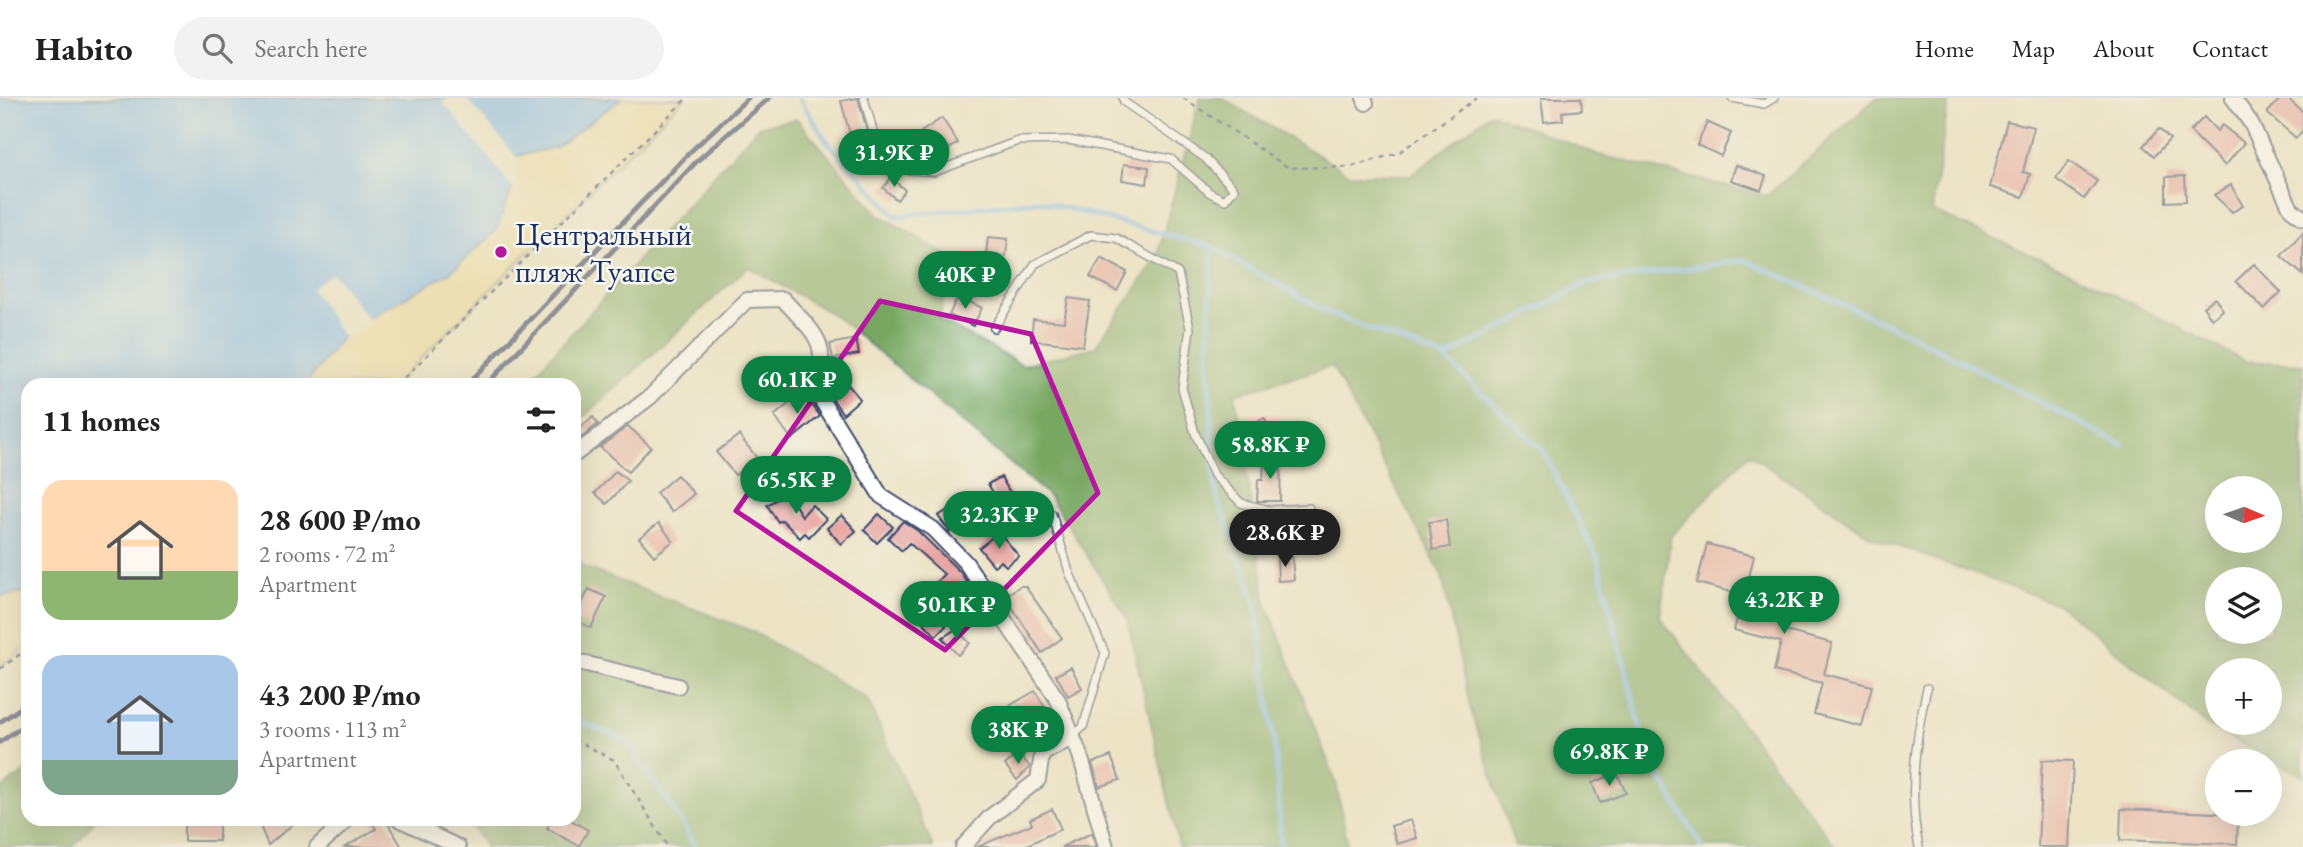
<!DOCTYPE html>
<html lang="en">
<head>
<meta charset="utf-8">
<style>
	body { margin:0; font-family:"EB Garamond",serif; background:#f2f2f2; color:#222; height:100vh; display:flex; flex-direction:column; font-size:26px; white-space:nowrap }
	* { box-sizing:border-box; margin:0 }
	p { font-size:23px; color:#767676 }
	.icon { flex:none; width:38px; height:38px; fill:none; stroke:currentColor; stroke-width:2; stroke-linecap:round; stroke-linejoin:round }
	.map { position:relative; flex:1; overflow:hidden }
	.sheet { position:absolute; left:21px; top:280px; width:560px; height:448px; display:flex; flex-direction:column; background:#fff; border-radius:21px; box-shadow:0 7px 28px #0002 }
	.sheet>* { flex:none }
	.needle { width:46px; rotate:92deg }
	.tools { position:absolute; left:2205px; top:378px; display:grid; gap:14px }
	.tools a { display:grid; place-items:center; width:77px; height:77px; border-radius:50%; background:#fff; box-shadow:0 7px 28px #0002; font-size:35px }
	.price { position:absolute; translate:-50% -60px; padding:0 16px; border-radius:24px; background:#0b8043; color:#fff; font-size:23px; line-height:46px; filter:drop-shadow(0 2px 4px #0008) }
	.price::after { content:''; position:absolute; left:50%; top:42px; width:21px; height:16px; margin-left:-10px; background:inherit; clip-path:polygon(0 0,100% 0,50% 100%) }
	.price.selected { background:#222; color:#fff }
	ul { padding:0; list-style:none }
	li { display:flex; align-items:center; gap:21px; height:175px; padding:0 21px }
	li span { display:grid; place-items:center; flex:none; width:196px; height:140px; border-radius:21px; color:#555 }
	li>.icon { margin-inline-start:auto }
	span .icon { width:84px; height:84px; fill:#fffc; stroke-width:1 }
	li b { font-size:30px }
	h2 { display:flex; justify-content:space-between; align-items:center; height:84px; padding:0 21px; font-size:30px }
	header { display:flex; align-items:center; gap:42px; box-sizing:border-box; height:98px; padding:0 35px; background:#fff; border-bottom:2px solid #e0e0e0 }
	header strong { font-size:33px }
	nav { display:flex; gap:38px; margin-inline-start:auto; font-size:24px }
	.search { width:490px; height:63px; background:#f2f2f2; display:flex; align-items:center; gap:18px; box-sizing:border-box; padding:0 24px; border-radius:38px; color:#767676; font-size:26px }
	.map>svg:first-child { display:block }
	.forest { fill:#78a762; stroke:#4a6b60; stroke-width:2; fill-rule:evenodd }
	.sand { fill:#eeda9e; stroke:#84847e; stroke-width:2 }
	.water { fill:#7fbaf1; stroke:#4d74a8; stroke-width:2 }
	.pier { fill:#ede4c6 }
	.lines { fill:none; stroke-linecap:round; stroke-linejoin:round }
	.stream { stroke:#7fbaf1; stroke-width:5 }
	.building { fill:#e9a6a2 }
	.service-casing { stroke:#3a4a6e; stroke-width:10 }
	.minor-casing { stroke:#3a4a6e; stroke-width:18 }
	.path { stroke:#3a4a6e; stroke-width:2.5; stroke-dasharray:5 5; stroke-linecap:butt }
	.service { stroke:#fff; stroke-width:7 }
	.minor { stroke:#fff; stroke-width:14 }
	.rail { stroke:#1b2f5e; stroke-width:5 }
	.marked { fill:none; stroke:#b5179e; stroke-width:5; stroke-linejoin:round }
	.poi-dot { fill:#b5179e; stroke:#f6f6f2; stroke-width:2.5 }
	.labels { text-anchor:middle; stroke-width:5; stroke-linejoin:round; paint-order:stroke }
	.poi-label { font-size:32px; fill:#1b2f5e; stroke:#f6f6f2; text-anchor:start }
</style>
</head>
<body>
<header>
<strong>Habito</strong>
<div class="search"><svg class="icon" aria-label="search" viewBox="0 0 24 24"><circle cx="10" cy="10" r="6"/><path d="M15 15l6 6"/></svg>Search here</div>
<nav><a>Home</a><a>Map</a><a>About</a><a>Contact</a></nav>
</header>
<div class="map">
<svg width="2303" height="749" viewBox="0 0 2303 749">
	<rect width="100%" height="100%" fill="#f6f6f2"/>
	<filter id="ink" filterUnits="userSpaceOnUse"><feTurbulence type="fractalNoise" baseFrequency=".0143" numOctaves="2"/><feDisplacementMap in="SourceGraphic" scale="14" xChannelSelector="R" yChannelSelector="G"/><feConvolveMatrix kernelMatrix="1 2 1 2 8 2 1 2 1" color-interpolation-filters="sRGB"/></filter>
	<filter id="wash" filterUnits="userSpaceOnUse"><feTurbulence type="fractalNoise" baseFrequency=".00686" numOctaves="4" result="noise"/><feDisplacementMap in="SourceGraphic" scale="28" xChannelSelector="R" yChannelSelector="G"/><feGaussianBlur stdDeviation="1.57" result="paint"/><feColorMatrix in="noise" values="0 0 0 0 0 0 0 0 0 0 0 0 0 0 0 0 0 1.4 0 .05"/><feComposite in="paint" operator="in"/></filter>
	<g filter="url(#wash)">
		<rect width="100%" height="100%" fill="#ede4c6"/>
		<g class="forest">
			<path d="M1200 0H1222L1350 76 1411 77 1491 15 1600 57 1767 98 1876 0H1949L1932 113 2064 171 2244 263 2303 266V678L2209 629 2058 506 1872 439 1749 356 1671 438 1660 519 1836 749H1515L1470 609 1442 478 1332 268 1235 296 1266 504 1336 684 1348 749H1179L1127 520 1050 399 837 219 748 169 574 328V287H525L759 28 797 21 878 116 952 160 939 222 1023 267 1095 249 1156 162ZM2217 390H2270V443H2217ZM2217 481H2270V534H2217ZM2217 572H2270V625H2217Z"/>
			<polygon points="574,461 583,469 752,533 867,601 933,749 486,749 467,721 574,721"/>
			<polygon points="28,671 28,721 96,721 73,749 0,749 0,692"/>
		</g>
		<g class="sand">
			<polygon points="622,0 684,0 394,287 305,287 342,239 368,220 516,58 556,49"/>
			<polygon points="28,493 28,548 0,568 0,499"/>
		</g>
		<polygon class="water" points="0,0 622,0 556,49 516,58 513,89 496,133 449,175 368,220 342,239 305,287 28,287 28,493 0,499"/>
		<g class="pier">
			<polygon points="448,0 466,0 519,62 515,92 443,4"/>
			<polygon points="332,175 370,223 345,242 311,190"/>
		</g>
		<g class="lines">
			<g class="stream">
				<polyline points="799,0 827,43 896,118 1040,103 1212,149 1208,258 1214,377 1217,399 1256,506 1276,660 1281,749"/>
				<polyline points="1212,149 1328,215 1445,260 1587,185 1745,162 1909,236 2122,347"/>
				<polyline points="1445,260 1543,353 1597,459 1648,659 1702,749"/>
				<polyline points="574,621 623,641 672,709 696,749"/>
			</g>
		</g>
		<g id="blocks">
			<g class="building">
				<polygon points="858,0 868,36 851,40 841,3"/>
				<polygon points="1541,0 1581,0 1582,12 1562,14 1563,22 1544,24"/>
				<polygon points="2281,0 2287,0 2303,14 2303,32 2296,40 2267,15"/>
				<polygon points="2204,19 2217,33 2222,27 2244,45 2225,68 2190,33"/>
				<polygon points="942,20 958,45 938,58 921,34"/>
				<polygon points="2007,23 2034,29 2023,74 2030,76 2023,99 1990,89"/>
				<polygon points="1707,24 1731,35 1721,58 1697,47"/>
				<polygon points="2159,31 2170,41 2154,58 2143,48"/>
				<polygon points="2069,63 2097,83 2084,101 2056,81"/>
				<polygon points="1124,66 1149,69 1147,86 1122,82"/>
				<polygon points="1736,67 1766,78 1761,92 1731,82"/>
				<polygon points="2185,78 2186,103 2166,104 2166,79"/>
				<polygon points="891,80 905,92 897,102 883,90"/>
				<polygon points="2231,87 2243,108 2232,114 2214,97"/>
				<polygon points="2303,134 2303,177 2281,158"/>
				<polygon points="988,139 1008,141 1006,158 986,156"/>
				<polygon points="1101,160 1127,174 1117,193 1090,179"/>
				<polygon points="2254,166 2281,194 2264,211 2236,183"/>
				<polygon points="958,198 982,210 973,228 949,217"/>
				<polygon points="1068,200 1090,203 1083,248 1031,242 1033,221 1064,224"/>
				<polygon points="2215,200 2223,212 2212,221 2203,209"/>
				<polygon points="856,241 859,256 833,261 830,246"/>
				<polygon points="842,280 860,301 843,316 827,293"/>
				<polygon points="803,294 820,318 792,341 774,318"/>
				<polygon points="593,319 598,326 581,340 576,333"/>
				<polygon points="1264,320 1272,333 1257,342 1249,329"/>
				<polygon points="628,328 651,349 628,374 600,349"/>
				<polygon points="739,337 757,360 735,377 716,354"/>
				<polygon points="1264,361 1281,361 1280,403 1257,403 1258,382 1263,382"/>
				<polygon points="616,373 628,383 607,406 595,395"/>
				<polygon points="830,373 840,388 823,400 812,385"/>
				<polygon points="677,377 694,396 672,414 656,395"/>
				<polygon points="1001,379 1020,412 1001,428 987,412 998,403 988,386"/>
				<polygon points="787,395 802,418 812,407 826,421 809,439 805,435 800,440 782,422 778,424 767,407"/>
				<polygon points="953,409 964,425 950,434 938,418"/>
				<polygon points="879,416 893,429 877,445 864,432"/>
				<polygon points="842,417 856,433 841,446 827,430"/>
				<polygon points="1446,422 1450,449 1433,452 1429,424"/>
				<polygon points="903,423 918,433 960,474 974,495 941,522 946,528 936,538 923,524 929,518 916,505 944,476 909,445 902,453 888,440"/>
				<polygon points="659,425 673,443 654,458 639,440"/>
				<polygon points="999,434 1019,458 1006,468 1001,463 994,468 979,450"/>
				<polygon points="1707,446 1754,458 1746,492 1792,504 1785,533 1832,545 1824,576 1872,588 1862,628 1814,616 1822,585 1774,573 1781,544 1734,532 1743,497 1697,485"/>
				<polygon points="1292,459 1294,482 1278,483 1277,460"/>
				<polygon points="1020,488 1025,488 1062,540 1042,555 1005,498"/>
				<polygon points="589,491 606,499 591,530 574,521"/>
				<polygon points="956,531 970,545 958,557 942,540"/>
				<polygon points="1071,569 1082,590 1068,598 1056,577"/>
				<polygon points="1035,593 1050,618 1020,637 1004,611"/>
				<polygon points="1019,655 1030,669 1017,682 1005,667"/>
				<polygon points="1111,658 1120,682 1099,689 1092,665"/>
				<polygon points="2042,662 2073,663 2069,749 2038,749"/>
				<polygon points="1617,675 1626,695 1600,705 1592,685"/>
				<polygon points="1052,711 1061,731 1023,749 977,749 1032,726 1030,721"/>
				<polygon points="2121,711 2238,716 2237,746 2120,742"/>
				<rect x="184" y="721" width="35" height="22"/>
				<polygon points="257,721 299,721 268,747"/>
				<polygon points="370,721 385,721 402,749 345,749 376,731"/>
				<polygon points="552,721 569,721 588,732 579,748 547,730"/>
				<polygon points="1411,722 1417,740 1397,746 1391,728"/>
				<polygon points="1092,735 1096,749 1061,749"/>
			</g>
		</g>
	</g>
	<g filter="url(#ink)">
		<use href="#blocks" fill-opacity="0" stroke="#3a4a6e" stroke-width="2"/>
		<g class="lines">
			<defs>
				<g id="service">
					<polyline points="864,0 880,58 897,71 934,74 1018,43 1068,42 1171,61 1210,95 1225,102 1234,91 1205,60 1124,4 1123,0"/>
					<polyline points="1732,0 1764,6 1774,0"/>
					<polyline points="994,230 1035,166 1091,137 1116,140 1178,175 1190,230 1182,290 1195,335 1214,377 1241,405 1270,412 1309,410"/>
					<polyline points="1052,416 1069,474 1105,555 1083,629 1073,638"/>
					<path d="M1919 749C1908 698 1915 641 1927 590"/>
				</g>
				<g id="minor">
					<polyline points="1364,0 1366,5"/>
					<polyline points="2233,0 2251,25 2291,111 2303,120"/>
					<path d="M574 357 650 299 747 202 783 201C812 234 833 244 814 290L881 398 933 431 966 465 1058 602 1080 657 1106 749"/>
					<polyline points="574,563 678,588"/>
					<polyline points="399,721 458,749"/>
					<polyline points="317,749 348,721"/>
					<polyline points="963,749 990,719 1038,682 1042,656 1073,639"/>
				</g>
			</defs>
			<use href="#service" class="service-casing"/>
			<use href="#minor" class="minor-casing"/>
			<g class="path">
				<polyline points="1183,0 1289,70 1350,69 1398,55 1477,0"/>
				<polyline points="397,287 687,0"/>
				<polyline points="0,571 28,550"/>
				<polyline points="574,641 614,662 668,749"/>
			</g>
			<use href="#service" class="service"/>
			<use href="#minor" class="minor"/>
			<g class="rail">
				<polyline points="467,287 690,54 748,0"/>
				<polyline points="486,287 697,63 769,0"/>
				<polyline points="0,624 28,605"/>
				<polyline points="0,644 28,625"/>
			</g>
		</g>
	</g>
	<path d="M0 0H2303V749H0ZM880 203 1031 236 1098 395 945 552 736 413Z" fill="#ede4c6" fill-opacity=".55" fill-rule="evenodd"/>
	<path class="marked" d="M880 203 1031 236 1098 395 945 552 736 413Z"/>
	<circle class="poi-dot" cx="501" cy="154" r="7"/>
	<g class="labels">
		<g class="poi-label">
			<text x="515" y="147">Центральный<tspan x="515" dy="37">пляж Туапсе</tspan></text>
		</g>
	</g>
</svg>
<div class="tools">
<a><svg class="needle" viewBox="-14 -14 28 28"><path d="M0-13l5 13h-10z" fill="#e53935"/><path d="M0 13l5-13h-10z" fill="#767676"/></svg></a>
<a><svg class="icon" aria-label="layers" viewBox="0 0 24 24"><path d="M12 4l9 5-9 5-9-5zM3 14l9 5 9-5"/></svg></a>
<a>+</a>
<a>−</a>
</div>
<b class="price" style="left:894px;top:91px">31.9K ₽</b>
<b class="price" style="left:965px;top:213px">40K ₽</b>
<b class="price" style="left:797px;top:318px">60.1K ₽</b>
<b class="price" style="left:1270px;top:383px">58.8K ₽</b>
<b class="price" style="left:796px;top:418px">65.5K ₽</b>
<b class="price" style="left:999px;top:453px">32.3K ₽</b>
<b class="price selected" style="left:1285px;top:471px">28.6K ₽</b>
<b class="price" style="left:1784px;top:538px">43.2K ₽</b>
<b class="price" style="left:956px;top:543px">50.1K ₽</b>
<b class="price" style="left:1018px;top:668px">38K ₽</b>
<b class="price" style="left:1609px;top:690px">69.8K ₽</b>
<section class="sheet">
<h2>11 homes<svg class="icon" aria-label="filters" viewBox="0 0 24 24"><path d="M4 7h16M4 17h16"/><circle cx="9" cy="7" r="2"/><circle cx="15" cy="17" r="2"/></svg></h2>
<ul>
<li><span style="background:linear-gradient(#ffd9b3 65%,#8fb573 0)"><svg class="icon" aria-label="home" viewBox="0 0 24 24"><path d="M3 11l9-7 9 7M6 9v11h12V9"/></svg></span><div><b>28 600 ₽/mo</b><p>2 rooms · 72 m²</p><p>Apartment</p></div></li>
<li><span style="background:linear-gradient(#a9c7e8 75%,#7fa58c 0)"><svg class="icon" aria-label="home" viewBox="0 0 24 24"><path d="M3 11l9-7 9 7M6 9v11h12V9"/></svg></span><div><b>43 200 ₽/mo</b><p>3 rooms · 113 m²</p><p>Apartment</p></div></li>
</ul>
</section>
</div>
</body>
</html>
